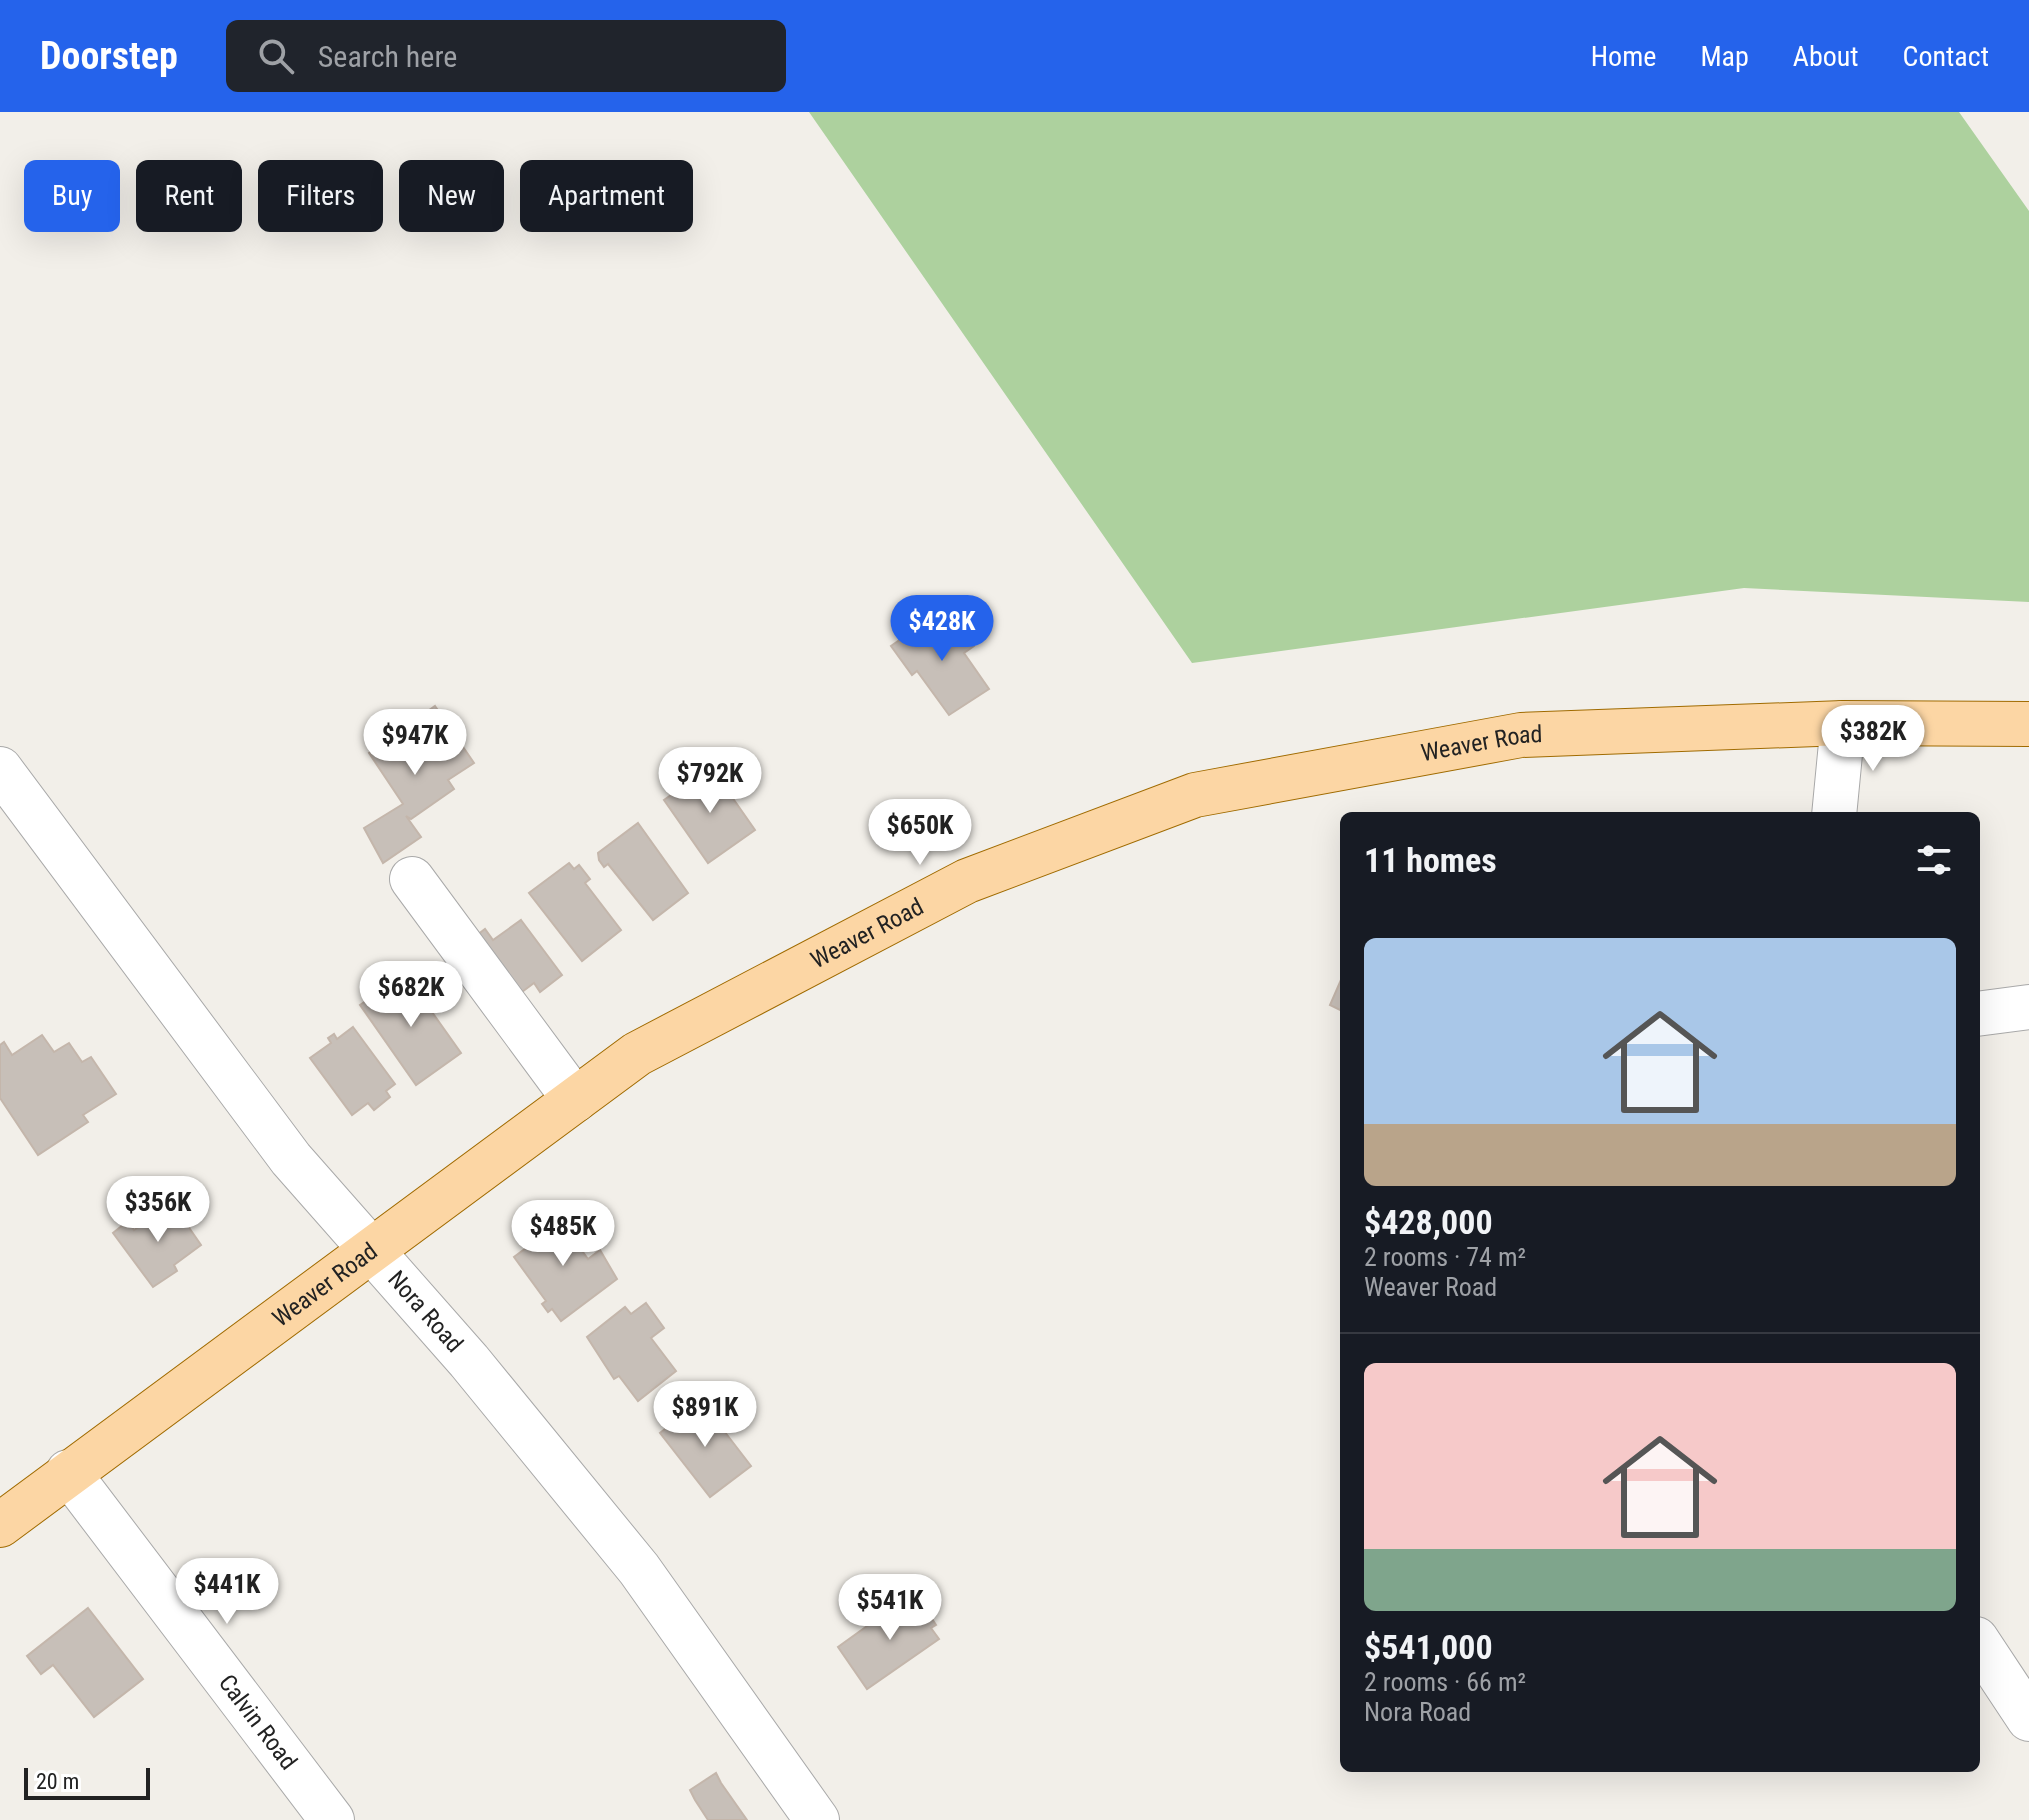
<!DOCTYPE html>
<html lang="en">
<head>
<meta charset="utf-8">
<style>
	body { margin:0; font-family:"Roboto Condensed",sans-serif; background:#20242c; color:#f1f3f6; height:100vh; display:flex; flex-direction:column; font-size:30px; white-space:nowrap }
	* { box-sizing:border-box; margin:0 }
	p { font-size:26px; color:#9ea1a6 }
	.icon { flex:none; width:44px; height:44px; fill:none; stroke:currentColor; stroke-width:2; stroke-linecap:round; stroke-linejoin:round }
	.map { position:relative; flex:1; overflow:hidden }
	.side { position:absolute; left:1340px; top:700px; width:640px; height:960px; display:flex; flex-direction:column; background:#171b24; border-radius:12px; box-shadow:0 8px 32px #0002 }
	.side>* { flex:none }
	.guide { position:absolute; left:24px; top:48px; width:760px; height:72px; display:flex; gap:16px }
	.scale { position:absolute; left:24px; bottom:20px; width:126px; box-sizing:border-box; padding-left:8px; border:4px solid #222; border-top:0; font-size:22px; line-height:28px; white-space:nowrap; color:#222; -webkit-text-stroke:6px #fff; paint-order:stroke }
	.price { position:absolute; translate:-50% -68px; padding:0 18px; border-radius:28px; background:#fff; color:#222; font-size:26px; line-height:52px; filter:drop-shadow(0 2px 4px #0008) }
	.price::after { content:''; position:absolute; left:50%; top:48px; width:24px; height:18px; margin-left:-12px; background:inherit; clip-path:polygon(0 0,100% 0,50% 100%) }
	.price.selected { background:#2563eb; color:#fff }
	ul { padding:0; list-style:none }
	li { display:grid; align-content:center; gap:16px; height:424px; padding:0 24px }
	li+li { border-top:2px solid #363941 }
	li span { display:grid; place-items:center; height:248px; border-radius:12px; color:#555 }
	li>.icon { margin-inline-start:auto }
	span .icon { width:144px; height:144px; fill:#fffc; stroke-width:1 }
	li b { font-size:34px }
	h2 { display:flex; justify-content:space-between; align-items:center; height:96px; padding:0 24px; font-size:34px }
	.chip { padding:0 28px; border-radius:12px; background:#171b24; box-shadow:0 8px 32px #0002; font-size:28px; line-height:72px }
	.chip.selected { background:#2563eb; color:#fff }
	header { display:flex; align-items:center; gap:48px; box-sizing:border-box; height:112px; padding:0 40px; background:#2563eb; color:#fff }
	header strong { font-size:38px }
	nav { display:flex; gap:44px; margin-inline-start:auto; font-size:28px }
	.search { width:560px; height:72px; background:#20242c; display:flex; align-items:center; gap:20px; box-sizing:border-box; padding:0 28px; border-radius:12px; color:#9ea1a6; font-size:30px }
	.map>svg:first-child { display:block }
	.forest { fill:#add19e }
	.building { fill:#c7bfb8; stroke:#c4b6ab; stroke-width:2 }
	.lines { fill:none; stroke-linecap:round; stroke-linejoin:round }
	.minor-casing { stroke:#a9a9a9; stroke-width:46 }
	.major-casing { stroke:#a06b00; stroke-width:46 }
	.minor { stroke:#fff; stroke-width:44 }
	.major { stroke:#fcd6a4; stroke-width:44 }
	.labels { text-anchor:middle; stroke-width:6; stroke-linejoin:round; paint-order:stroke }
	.street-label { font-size:24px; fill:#222; stroke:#fff }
</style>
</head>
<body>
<header>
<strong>Doorstep</strong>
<div class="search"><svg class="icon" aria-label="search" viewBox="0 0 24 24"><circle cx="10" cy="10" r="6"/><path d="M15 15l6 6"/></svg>Search here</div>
<nav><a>Home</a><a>Map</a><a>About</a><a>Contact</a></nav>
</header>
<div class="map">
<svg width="2029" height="1708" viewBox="0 0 2029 1708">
	<rect width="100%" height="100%" fill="#f2efe9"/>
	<polygon class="forest" points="809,0 1959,0 2029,99 2029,490 1744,476 1192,551"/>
	<g class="building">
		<polygon points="937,502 950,520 959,513 974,534 964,541 989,577 949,603 917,559 912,563 891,534"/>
		<polygon points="435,594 474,651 448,668 454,677 411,707 406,704 421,725 383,751 364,716 403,692 369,641"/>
		<polygon points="711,655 755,718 708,751 664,688"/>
		<polygon points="638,711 688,781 653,808 608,752 604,755 599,748 598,741"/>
		<polygon points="569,751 574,757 579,753 590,767 585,771 621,818 582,849 529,781"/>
		<polygon points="521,808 562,863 540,880 534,871 518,883 472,827 485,817 493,828"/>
		<polygon points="1344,861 1344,900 1330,893"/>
		<polygon points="405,862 461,941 416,973 360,893"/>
		<polygon points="353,915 395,972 386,979 390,985 374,998 368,991 352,1003 310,946 331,931 328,926 334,922 337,927"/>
		<polygon points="42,923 54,940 69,931 82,950 91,945 116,982 83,1003 88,1010 38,1043 0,986 0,933 4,930 12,943"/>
		<polygon points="172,1091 201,1133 174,1153 177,1159 153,1175 113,1121 128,1109 134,1118"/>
		<polygon points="554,1100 588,1147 600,1138 617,1167 561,1209 552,1197 548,1200 542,1192 546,1189 514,1145 534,1130 526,1120"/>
		<polygon points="646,1191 664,1216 651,1226 676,1259 638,1289 619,1264 614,1267 587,1225 625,1195 631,1202"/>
		<polygon points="701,1289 751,1354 710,1385 660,1321"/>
		<polygon points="909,1484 918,1496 923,1493 936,1513 931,1516 939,1527 867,1577 838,1535"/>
		<polygon points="88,1496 143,1567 94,1605 53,1553 41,1562 27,1544"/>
		<polygon points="716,1661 721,1671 747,1708 708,1708 695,1688 690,1678"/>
	</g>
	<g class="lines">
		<defs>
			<g id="minor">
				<path id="s1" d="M0 657 291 1047 469 1249 639 1457 817 1708"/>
				<polyline points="1834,704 1843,611"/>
				<polyline points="412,767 575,988"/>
				<polyline points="1976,902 2029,895"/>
				<path id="s2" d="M68 1360 332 1708"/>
				<polyline points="1976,1527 2029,1607"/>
			</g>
			<g id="major">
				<path id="s3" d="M0 1413 637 942 967 769 1195 683 1521 623 1843 611 2029 612"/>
			</g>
		</defs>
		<use href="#minor" class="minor-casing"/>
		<use href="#major" class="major-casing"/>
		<use href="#minor" class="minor"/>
		<use href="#major" class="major"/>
	</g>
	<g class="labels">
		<g class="street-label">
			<text dy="8" stroke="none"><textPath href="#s3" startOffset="1700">Weaver Road</textPath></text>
			<text dy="8" stroke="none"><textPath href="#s3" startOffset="1052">Weaver Road</textPath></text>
			<text dy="8" stroke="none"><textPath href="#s3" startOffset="404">Weaver Road</textPath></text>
			<text dy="8" stroke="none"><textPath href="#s1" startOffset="690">Nora Road</textPath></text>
			<text dy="8" stroke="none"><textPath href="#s2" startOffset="314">Calvin Road</textPath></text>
		</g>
	</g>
</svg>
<div class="scale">20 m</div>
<b class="price selected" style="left:942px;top:551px">$428K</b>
<b class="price" style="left:1873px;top:661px">$382K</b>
<b class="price" style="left:415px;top:665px">$947K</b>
<b class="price" style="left:710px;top:703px">$792K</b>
<b class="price" style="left:920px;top:755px">$650K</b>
<b class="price" style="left:411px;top:917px">$682K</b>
<b class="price" style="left:158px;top:1132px">$356K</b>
<b class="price" style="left:563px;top:1156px">$485K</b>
<b class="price" style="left:705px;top:1337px">$891K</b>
<b class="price" style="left:227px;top:1514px">$441K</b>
<b class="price" style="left:890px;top:1530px">$541K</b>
<div class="guide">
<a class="chip selected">Buy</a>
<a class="chip">Rent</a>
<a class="chip">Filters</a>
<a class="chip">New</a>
<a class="chip">Apartment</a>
</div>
<section class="side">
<h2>11 homes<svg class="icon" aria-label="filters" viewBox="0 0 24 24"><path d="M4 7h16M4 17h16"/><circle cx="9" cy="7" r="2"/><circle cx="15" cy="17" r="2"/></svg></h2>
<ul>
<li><span style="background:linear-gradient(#a9c7e8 75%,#b9a48a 0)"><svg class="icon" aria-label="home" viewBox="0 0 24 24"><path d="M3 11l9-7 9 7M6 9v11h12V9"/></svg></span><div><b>$428,000</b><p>2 rooms · 74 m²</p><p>Weaver Road</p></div></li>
<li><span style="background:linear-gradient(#f6c9c9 75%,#7fa58c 0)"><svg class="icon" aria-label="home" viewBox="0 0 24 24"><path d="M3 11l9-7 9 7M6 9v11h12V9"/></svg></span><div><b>$541,000</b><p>2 rooms · 66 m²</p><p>Nora Road</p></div></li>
</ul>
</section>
</div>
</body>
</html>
